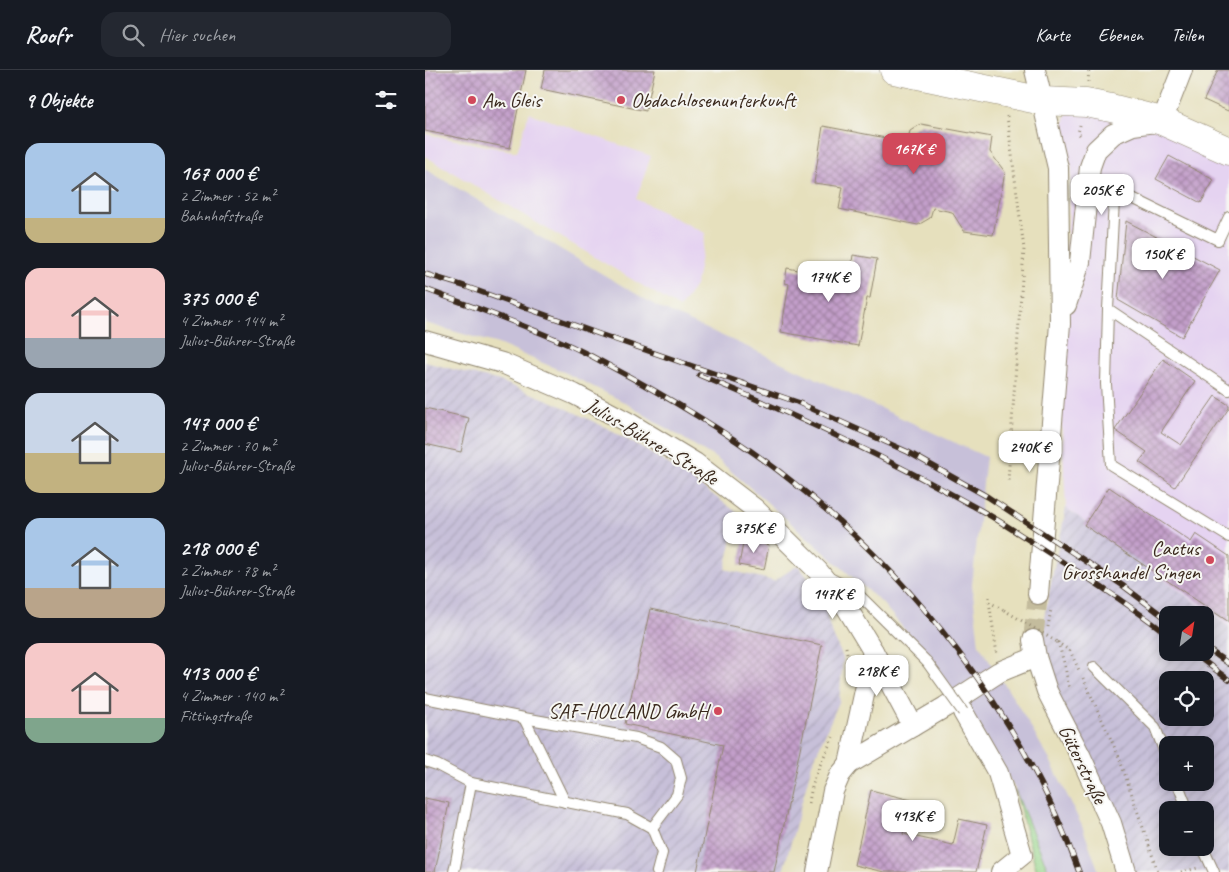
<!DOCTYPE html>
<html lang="de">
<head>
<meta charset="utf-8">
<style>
	body { margin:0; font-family:Caveat,sans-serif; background:#242831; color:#f1f3f6; height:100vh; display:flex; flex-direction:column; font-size:19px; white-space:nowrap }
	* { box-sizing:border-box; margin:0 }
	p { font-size:16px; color:#9ea1a6 }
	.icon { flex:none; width:28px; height:28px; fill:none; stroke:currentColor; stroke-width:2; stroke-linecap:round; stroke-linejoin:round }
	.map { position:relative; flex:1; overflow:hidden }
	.panel { display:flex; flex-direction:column; background:#171b24; width:425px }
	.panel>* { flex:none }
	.needle { width:32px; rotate:30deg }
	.controls { position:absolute; left:734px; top:536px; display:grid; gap:10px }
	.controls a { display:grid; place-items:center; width:55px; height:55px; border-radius:10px; background:#171b24; box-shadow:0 2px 12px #0003; font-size:25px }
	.price { position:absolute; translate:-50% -42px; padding:0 11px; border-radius:10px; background:#fff; color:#222; font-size:16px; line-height:32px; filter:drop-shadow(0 1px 2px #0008) }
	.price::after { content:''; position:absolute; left:50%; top:30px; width:15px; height:11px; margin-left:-8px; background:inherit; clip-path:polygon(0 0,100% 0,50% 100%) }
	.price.current { background:#d1495b; color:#fff }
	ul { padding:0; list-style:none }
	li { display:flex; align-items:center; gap:15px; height:125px; padding:0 25px }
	li span { display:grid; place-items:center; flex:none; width:140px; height:100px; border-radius:15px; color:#555 }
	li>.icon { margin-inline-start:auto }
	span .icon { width:60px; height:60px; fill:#fffc; stroke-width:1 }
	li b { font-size:21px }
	h2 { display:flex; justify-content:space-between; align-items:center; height:60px; padding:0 25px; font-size:21px }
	header { display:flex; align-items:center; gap:30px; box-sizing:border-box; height:70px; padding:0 25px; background:#171b24; border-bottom:1px solid #363941 }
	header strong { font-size:24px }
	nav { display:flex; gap:28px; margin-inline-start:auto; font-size:18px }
	.search { width:350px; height:45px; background:#242831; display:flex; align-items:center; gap:12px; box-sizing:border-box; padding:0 18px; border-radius:15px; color:#9ea1a6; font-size:19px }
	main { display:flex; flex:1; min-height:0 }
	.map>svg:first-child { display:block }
	.built { fill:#e5d3f1 }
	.industrial { fill:url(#industrial-furrows); fill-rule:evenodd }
	.railway { fill:#c7c0d9 }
	.grass { fill:#97d58a; stroke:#698054 }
	.building { fill:url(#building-cross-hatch) }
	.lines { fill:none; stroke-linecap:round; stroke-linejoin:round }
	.street-tunnel { stroke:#c4bc9d; stroke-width:20; stroke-dasharray:20 10; stroke-linecap:butt }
	.lane-casing { stroke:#90856e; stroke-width:12 }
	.street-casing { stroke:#90856e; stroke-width:22 }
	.secondary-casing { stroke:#90856e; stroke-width:29 }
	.path { stroke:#90856e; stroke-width:3; stroke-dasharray:1 4; stroke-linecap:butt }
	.lane { stroke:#fff; stroke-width:10 }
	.street { stroke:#fff; stroke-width:20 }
	.secondary { stroke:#fff; stroke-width:28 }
	.rail-casing { stroke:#3b2a1e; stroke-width:5.5 }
	.rail { stroke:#f6f6f2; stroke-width:4; stroke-dasharray:11; stroke-linecap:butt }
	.lane-bridge-casing { stroke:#90856e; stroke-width:12; stroke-linecap:butt }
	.path-bridge { stroke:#90856e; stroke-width:3; stroke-dasharray:1 4; stroke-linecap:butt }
	.lane-bridge { stroke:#fff; stroke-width:10 }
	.poi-dot { fill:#d1495b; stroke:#f6f6f2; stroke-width:2 }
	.labels { text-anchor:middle; stroke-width:4; stroke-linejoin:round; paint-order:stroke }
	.poi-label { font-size:21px; fill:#3b2a1e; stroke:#f6f6f2; text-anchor:start }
	.street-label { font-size:21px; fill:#3b2a1e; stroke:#f6f6f2 }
</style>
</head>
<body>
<header>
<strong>Roofr</strong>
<div class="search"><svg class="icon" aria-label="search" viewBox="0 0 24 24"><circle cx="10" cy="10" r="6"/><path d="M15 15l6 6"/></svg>Hier suchen</div>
<nav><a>Karte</a><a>Ebenen</a><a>Teilen</a></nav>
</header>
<main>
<section class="panel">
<h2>9 Objekte<svg class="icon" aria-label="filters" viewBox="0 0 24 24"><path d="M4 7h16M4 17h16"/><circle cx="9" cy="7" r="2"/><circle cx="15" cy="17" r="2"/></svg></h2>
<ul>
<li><span style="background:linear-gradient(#a9c7e8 75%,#c2b280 0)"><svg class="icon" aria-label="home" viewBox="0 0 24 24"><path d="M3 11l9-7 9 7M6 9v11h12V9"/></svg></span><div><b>167 000 €</b><p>2 Zimmer · 52 m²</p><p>Bahnhofstraße</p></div></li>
<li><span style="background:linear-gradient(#f6c9c9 70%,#9aa5b1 0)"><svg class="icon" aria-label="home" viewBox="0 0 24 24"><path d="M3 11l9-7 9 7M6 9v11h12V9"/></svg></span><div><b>375 000 €</b><p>4 Zimmer · 144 m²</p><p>Julius-Bührer-Straße</p></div></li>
<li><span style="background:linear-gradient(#c9d6e8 60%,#c2b280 0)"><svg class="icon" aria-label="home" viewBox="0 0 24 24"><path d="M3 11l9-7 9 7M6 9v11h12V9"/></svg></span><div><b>147 000 €</b><p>2 Zimmer · 70 m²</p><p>Julius-Bührer-Straße</p></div></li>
<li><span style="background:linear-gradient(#a9c7e8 70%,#b9a48a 0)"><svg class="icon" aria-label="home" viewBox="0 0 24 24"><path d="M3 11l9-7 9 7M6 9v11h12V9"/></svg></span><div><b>218 000 €</b><p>2 Zimmer · 78 m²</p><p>Julius-Bührer-Straße</p></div></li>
<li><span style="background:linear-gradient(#f6c9c9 75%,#7fa58c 0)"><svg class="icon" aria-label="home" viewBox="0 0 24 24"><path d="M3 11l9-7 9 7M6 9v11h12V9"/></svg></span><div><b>413 000 €</b><p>4 Zimmer · 140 m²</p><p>Fittingstraße</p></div></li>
</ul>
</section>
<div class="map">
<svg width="804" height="802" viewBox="0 0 804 802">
	<defs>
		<pattern id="industrial-furrows" width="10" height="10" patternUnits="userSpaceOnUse" patternTransform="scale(1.25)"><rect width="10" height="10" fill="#c7c0d9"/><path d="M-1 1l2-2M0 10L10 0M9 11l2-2" fill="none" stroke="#aca5ba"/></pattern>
		<pattern id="building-cross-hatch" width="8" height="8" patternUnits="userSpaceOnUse" patternTransform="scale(1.25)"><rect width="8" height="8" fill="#c39fca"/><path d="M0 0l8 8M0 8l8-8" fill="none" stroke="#a082a3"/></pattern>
	</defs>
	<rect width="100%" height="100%" fill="#f6f6f2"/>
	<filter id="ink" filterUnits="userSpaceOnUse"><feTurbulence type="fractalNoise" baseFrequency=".02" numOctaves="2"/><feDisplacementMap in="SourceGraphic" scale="10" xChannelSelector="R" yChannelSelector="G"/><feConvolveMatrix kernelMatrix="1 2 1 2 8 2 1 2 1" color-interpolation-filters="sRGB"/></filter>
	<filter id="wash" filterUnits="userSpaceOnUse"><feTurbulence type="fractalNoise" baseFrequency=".0096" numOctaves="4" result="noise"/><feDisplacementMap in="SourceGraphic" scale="20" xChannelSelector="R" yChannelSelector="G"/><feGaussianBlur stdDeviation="1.12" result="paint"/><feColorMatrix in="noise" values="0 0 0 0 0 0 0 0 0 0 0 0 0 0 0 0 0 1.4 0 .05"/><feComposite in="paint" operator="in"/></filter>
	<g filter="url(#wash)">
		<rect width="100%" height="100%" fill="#e6e0bd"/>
		<g class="built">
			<polygon points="661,33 804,81 804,557 641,438 633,285 647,99 637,66 641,45"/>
			<polygon points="104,43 226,86 211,129 280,163 271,214 255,238 0,86 0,64 92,82"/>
		</g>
		<g class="industrial">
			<polygon points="0,292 58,307 72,310 126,331 188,361 257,402 313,443 300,499 349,511 373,495 397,526 405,558 418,588 414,632 387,694 358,802 0,802"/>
			<path d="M641 438 804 557V802H701L611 587ZM742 545H780V582H742ZM742 610H780V648H742ZM742 675H780V712H742ZM742 740H780V778H742Z"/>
		</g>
		<polygon class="railway" points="0,99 235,238 338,284 561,387 547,515 554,575 592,634 626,692 657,756 674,802 624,802 590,719 553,657 507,592 457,533 359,447 292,389 197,331 139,302 73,274 0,253"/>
		<polygon class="grass" points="590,720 624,802 612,802"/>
		<g id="blocks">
			<g class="building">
				<polygon points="0,0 101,0 85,78 0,61"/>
				<polygon points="120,0 230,0 221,41 116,19"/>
				<polygon points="793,0 804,0 804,39 803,41 779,30"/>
				<polygon points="496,54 567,67 565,82 580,102 568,165 539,161 527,142 508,138 505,148 493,155 414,139 418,117 389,113 398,56 482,72 485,61"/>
				<polygon points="744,86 789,110 776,133 731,109"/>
				<polygon points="701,151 795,200 757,267 693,230"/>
				<polygon points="428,185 452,189 445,228 442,228 433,276 356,262 364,214 360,213 362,198 419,208 421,197 426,198"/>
				<polygon points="738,289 770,311 736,362 756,375 790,326 804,335 804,338 750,417 714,392 722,382 690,360"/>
				<polygon points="0,338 44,348 36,382 0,374"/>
				<polygon points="684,417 766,472 771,464 804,486 804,552 659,455"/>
				<polygon points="319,468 331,470 331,472 344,475 339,500 314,495"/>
				<polygon points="225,539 397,575 349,802 272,802 298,675 200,654"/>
				<polygon points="446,720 486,730 478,764 528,775 534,749 562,755 551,802 459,802 429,795"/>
				<polygon points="0,728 24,733 10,802 0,802"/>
			</g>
		</g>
	</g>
	<g filter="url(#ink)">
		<use href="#blocks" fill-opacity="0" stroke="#90856e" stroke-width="1"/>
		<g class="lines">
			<polyline class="street-tunnel" points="608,570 613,524"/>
			<defs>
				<g id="lane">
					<polyline points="804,147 793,170 691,120 689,131 683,239 804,320"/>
					<polyline points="683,239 681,314 686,395 804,467"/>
					<polyline points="403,507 430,521 502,592"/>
					<polyline points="669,597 730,657 742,688"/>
					<polyline points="0,628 99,648 211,668 236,677 251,690 256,708 252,725 227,758"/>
					<polyline points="99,648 140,732"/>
					<polyline points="0,691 12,695 46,713"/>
					<polyline points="752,712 763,740"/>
					<polyline points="778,778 789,802"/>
					<polyline points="29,802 46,713 202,744 227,758 237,783 232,802"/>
				</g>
				<g id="street">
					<polyline points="610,0 633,98 635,254 613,524"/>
					<polyline points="641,235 655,192 665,97 671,80 688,64 708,55 737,51 757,0"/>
					<polyline points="0,271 77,293 149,324 204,353 270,393 330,439 393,501 422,538 448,581 488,656"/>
					<polyline points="608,570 611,587 622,621 655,685 686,753 701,802"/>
					<polyline points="538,642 573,703 597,785 576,802"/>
					<polyline points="424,694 442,611 448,581"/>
					<polyline points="392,802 408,721 415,705 424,694 520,637 574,602 611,587"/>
				</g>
				<polyline id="secondary" points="469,0 618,31 661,33 686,38 737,51 804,81"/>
			</defs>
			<use href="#lane" class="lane-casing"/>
			<use href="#street" class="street-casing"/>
			<use href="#secondary" class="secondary-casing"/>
			<g class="path">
				<polyline points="663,12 664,0"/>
				<polyline points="582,46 599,179 583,411"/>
				<polyline points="655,55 653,63 657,67"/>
				<polyline points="564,527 564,531 572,584"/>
				<polyline points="564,532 579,540"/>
				<polyline points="623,557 626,539"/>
				<polyline points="632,572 645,581 654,600"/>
				<polyline points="633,572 640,596 643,613 645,619"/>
				<polyline points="421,577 424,596"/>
				<polyline points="658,608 694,687 733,802"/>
				<path d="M384 733C387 708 398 689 408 667"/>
				<polyline points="756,802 773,798"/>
			</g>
			<use href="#lane" class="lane"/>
			<use href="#street" class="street"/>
			<use href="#secondary" class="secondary"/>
			<defs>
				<g id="rail">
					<polyline points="0,204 39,216 177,265 372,332 483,382 563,427 697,515 742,549"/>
					<path d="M0 219C37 233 75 246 111 261 134 270 160 282 181 294 241 326 301 361 355 402 486 502 599 647 654 802"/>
					<path d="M274 305C371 345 465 389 557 441 582 455 606 472 630 487 668 511 706 536 742 564"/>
					<polyline points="780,577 804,594"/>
					<polyline points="767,582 804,610"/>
				</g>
			</defs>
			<use href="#rail" class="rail-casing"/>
			<use href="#rail" class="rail"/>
			<defs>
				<polyline id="lane-bridge" points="502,592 538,642"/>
			</defs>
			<use href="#lane-bridge" class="lane-bridge-casing"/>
			<polyline class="path-bridge" points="579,540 632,572"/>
			<use href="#lane-bridge" class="lane-bridge"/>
		</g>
	</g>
	<g class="poi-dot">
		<circle cx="47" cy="30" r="5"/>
		<circle cx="196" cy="30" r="5"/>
		<circle cx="785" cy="490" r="5"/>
		<circle cx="293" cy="641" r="5"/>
	</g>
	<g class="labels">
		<g class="poi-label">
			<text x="57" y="37">Am Gleis</text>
			<text x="206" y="37">Obdachlosenunterkunft</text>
			<text x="775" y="485" text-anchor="end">Cactus<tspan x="775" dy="24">Grosshandel Singen</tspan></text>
			<text x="283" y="648" text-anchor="end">SAF-HOLLAND GmbH</text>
		</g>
		<g class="street-label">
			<text transform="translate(227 371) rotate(31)" y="7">Julius-Bührer-Straße</text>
			<text transform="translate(658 694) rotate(64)" y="7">Güterstraße</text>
		</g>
	</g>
</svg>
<div class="controls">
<a><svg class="needle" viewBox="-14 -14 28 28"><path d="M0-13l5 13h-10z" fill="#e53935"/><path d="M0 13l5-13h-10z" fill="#9ea1a6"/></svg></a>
<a><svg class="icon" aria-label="locate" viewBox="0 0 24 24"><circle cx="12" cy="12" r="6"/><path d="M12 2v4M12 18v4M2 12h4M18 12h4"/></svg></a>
<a>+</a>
<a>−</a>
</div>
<b class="price current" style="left:489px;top:105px">167K €</b>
<b class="price" style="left:677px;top:146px">205K €</b>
<b class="price" style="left:738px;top:210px">150K €</b>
<b class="price" style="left:404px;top:233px">174K €</b>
<b class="price" style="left:605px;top:403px">240K €</b>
<b class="price" style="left:329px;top:484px">375K €</b>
<b class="price" style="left:408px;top:550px">147K €</b>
<b class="price" style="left:452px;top:627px">218K €</b>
<b class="price" style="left:488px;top:772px">413K €</b>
</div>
</main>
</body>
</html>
